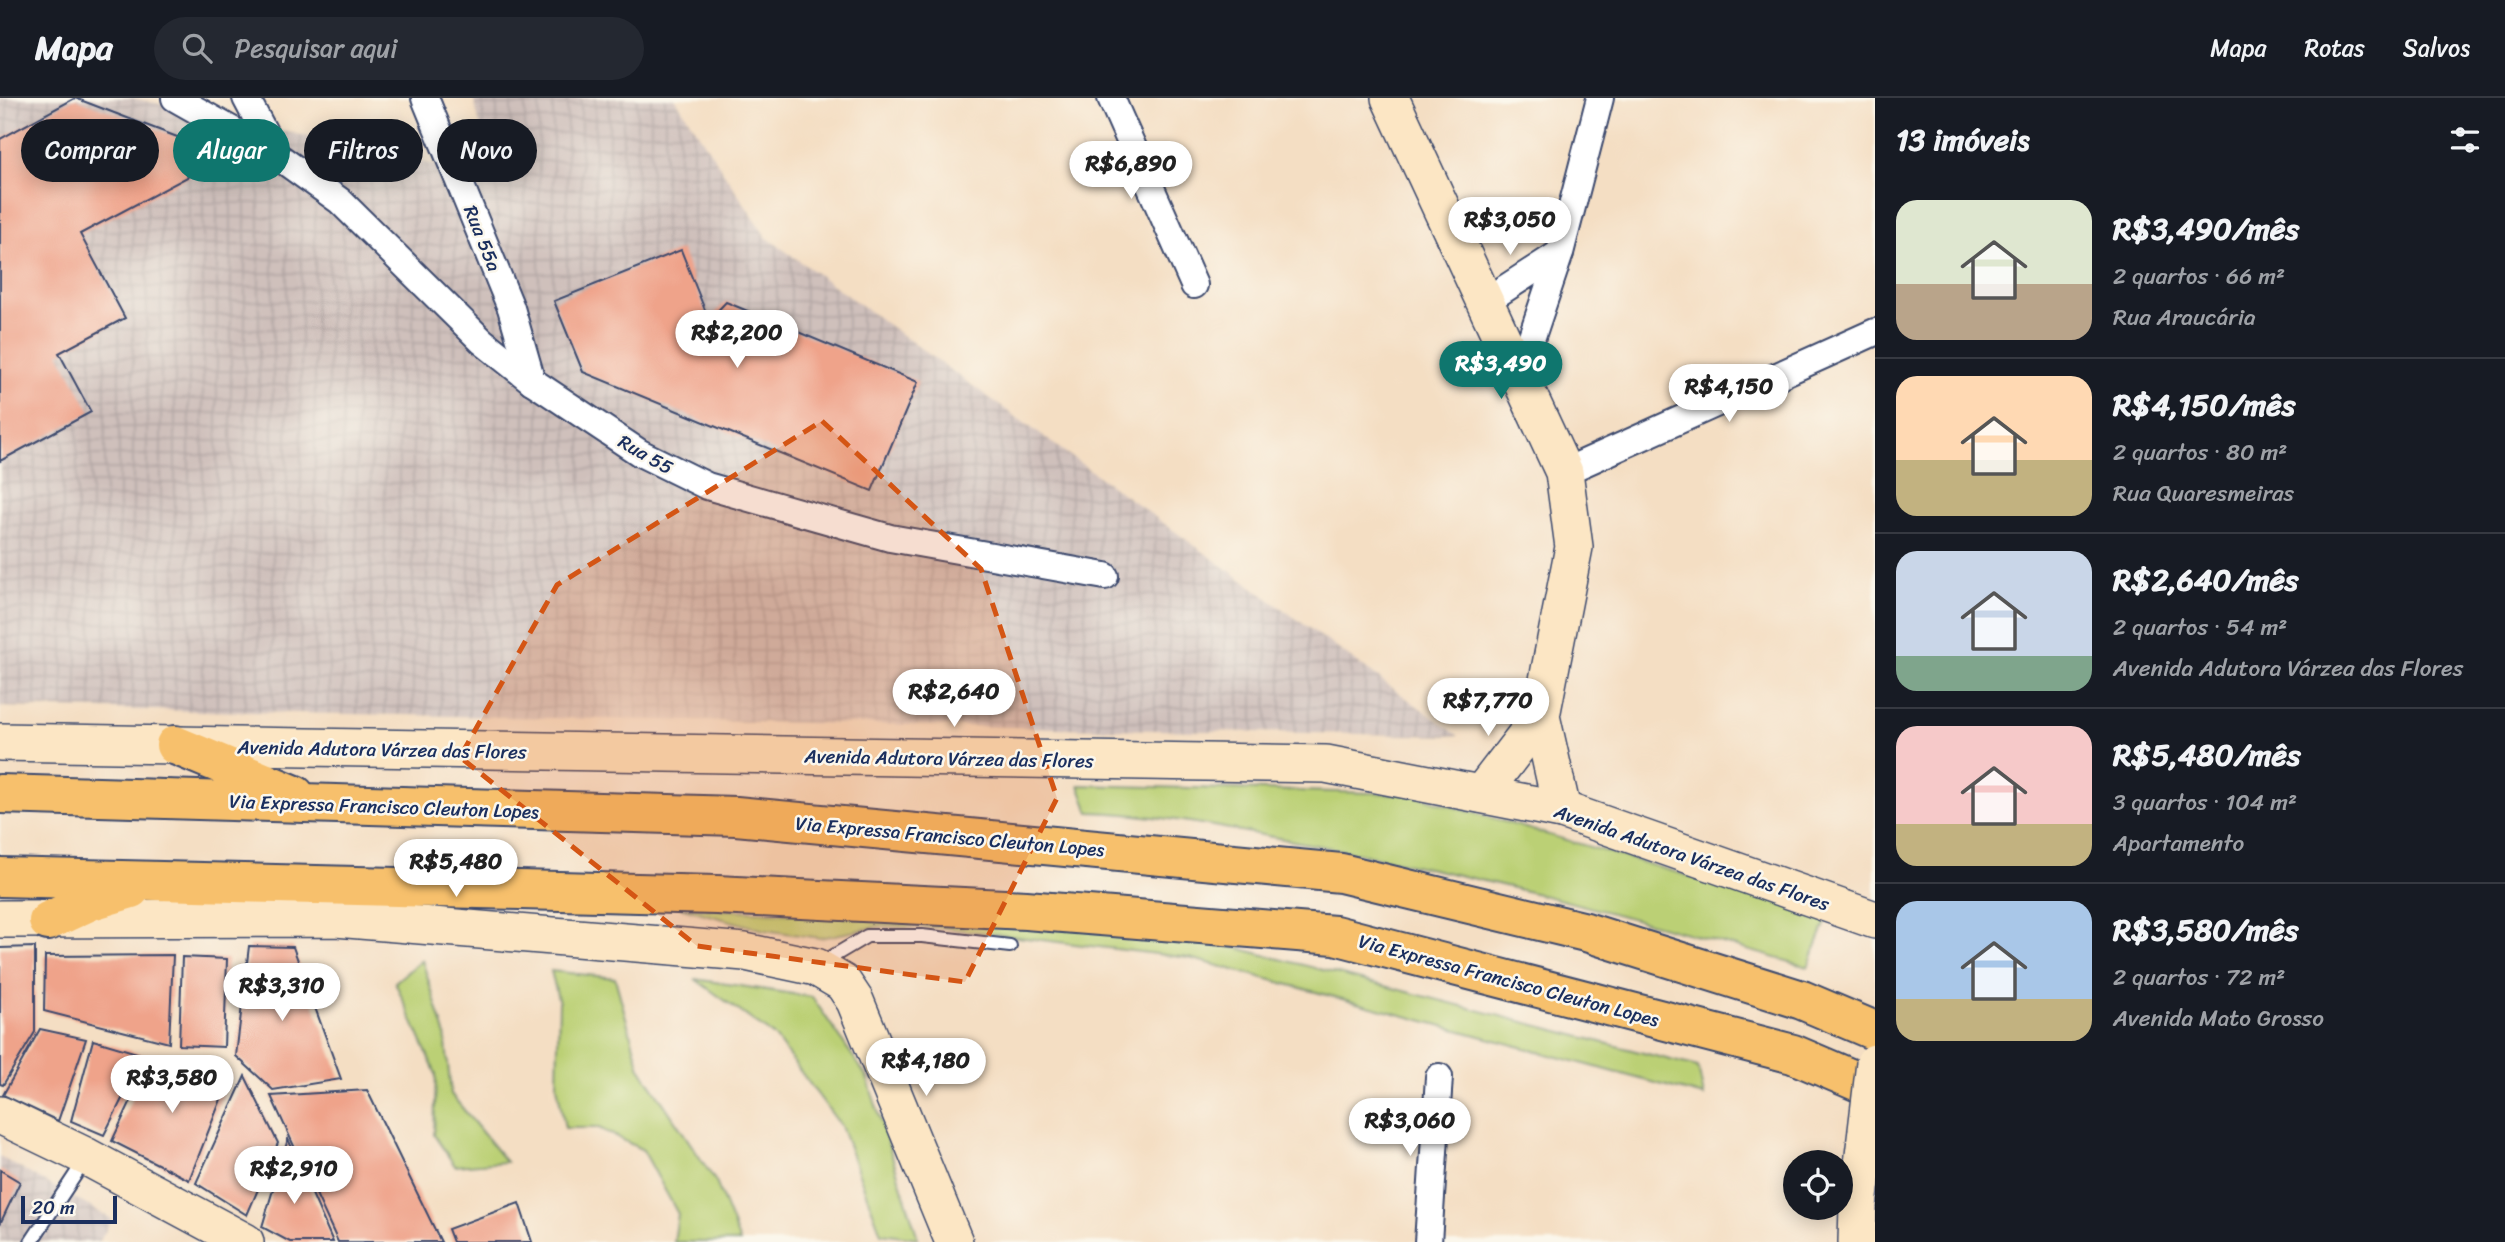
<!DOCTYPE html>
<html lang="pt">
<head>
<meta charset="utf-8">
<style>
	body { margin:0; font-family:Sriracha,sans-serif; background:#242831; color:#f1f3f6; height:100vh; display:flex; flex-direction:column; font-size:26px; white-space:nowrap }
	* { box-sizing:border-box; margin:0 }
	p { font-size:23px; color:#9ea1a6 }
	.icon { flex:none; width:38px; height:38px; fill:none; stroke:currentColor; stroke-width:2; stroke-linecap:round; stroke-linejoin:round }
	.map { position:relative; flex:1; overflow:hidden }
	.side { display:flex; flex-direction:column; background:#171b24; width:630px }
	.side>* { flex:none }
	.banner { position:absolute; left:21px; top:21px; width:665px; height:63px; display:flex; gap:14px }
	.fabs { position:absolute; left:1783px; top:1052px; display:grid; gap:14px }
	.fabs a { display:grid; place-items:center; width:70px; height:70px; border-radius:50%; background:#171b24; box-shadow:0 4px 18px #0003; font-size:35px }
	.scale { position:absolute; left:21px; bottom:18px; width:96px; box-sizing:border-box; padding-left:7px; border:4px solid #1b2f5e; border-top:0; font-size:19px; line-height:24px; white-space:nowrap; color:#1b2f5e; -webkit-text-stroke:5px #fbf7ec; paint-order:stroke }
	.price { position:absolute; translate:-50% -60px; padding:0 16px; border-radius:24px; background:#fff; color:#222; font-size:23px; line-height:46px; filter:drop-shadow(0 2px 4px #0008) }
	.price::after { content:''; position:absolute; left:50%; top:42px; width:21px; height:16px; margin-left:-10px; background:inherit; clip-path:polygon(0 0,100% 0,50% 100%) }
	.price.current { background:#0f766e; color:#fff }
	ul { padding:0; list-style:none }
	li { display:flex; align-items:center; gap:21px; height:175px; padding:0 21px }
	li+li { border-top:2px solid #363941 }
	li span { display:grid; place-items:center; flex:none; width:196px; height:140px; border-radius:21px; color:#555 }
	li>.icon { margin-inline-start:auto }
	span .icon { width:84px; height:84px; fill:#fffc; stroke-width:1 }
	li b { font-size:30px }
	h2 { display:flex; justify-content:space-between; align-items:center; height:84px; padding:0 21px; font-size:30px }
	.tag { padding:0 24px; border-radius:32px; background:#171b24; box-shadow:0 4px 18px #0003; font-size:24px; line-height:63px }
	.tag.current { background:#0f766e; color:#fff }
	header { display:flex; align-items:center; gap:42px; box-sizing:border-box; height:98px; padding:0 35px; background:#171b24; border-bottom:2px solid #363941 }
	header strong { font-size:33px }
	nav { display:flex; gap:38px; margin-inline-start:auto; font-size:24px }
	.search { width:490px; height:63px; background:#242831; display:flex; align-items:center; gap:18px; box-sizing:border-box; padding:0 24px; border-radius:38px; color:#9ea1a6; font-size:26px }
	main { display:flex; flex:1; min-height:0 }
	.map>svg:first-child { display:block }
	.industrial { fill:url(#industrial-grid) }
	.green { fill:#bbd074; stroke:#6b8069; stroke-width:2 }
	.building { fill:#efa38a }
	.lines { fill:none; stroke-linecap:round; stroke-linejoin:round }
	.lane-casing { stroke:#3c496d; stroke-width:16 }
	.street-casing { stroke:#3c496d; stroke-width:30 }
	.secondary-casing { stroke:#3c496d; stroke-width:40 }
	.highway-casing { stroke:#3c496d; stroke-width:42 }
	.lane { stroke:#fff; stroke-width:12 }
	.street { stroke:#fff; stroke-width:26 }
	.secondary { stroke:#fce6c4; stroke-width:37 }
	.highway { stroke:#f7c06c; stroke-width:38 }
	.secondary-bridge-casing { stroke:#3c496d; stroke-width:40; stroke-linecap:butt }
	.secondary-bridge { stroke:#fce6c4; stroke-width:37 }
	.marked { fill:#d45514; fill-opacity:0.2; stroke:#d45514; stroke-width:5; stroke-dasharray:14 9; stroke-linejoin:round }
	.labels { text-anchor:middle; stroke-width:5; stroke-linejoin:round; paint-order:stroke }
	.street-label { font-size:19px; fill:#1b2f5e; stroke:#fbf7ec }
</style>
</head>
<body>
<header>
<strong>Mapa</strong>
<div class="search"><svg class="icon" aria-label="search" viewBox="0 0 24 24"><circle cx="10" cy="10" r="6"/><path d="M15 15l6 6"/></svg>Pesquisar aqui</div>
<nav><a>Mapa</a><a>Rotas</a><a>Salvos</a></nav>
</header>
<main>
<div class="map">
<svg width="1875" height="1144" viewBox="0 0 1875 1144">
	<defs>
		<pattern id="industrial-grid" width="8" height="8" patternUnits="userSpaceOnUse" patternTransform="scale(1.75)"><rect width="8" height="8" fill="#cfc0bb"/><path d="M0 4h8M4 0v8" fill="none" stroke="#b1a5a3"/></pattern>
	</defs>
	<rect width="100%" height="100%" fill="#fbf7ec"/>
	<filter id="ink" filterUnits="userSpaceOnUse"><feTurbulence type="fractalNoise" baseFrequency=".0143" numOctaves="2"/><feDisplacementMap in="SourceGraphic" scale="14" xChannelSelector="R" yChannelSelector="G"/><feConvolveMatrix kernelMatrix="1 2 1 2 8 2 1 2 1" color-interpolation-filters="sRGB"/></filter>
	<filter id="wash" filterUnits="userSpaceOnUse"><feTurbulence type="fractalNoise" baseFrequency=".00686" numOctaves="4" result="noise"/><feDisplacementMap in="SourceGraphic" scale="28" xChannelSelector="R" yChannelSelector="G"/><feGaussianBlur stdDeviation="1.57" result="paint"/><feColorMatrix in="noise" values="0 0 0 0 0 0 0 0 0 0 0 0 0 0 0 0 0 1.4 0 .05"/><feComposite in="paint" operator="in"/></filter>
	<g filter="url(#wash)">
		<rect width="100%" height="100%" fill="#f4dec3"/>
		<g class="industrial">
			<polygon points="0,0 133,0 494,80 473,0 675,0 766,139 1459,638 0,609"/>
			<polygon points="0,1059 112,1121 99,1144 0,1144"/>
		</g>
		<g class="green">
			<path d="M1079 687 1410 696 1828 819 1808 869C1638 821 1467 774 1293 743 1225 730 1158 716 1089 714Z"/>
			<polygon points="679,809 1187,837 1698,969 1704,998 1189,860 944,830 881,828 820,840 764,832"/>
			<polygon points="422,862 445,935 451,996 506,1064 455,1068 434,1037 436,976 395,884"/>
			<polygon points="551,873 615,880 640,970 716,1084 740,1144 674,1144 678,1116 643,1052 599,1030 565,1030 557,988 559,905"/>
			<polygon points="695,881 812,899 867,979 918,1140 881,1135 841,1028 774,938"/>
		</g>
		<g id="blocks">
			<g class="building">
				<polygon points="75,0 227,58 80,136 125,220 59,255 91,314 0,363 0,41"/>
				<polygon points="681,152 709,222 726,204 918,284 872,393 583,274 554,203"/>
				<polygon points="249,848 293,849 341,981 273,992 236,958"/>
				<polygon points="35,849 35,934 3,987 0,986 0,850"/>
				<polygon points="173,857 169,945 44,913 45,858"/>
				<polygon points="182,859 227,861 224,949 179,947"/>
				<polygon points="40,931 86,941 58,1023 3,997"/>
				<polygon points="93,942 144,957 104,1037 71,1023"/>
				<polygon points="150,962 231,976 189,1082 112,1043"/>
				<polygon points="245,978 278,1045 247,1117 196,1085"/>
				<polygon points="367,992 441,1144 338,1144 271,998"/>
				<polygon points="288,1041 333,1144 290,1144 262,1129"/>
				<polygon points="0,1072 20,1084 0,1126"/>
				<polygon points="519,1105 532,1144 453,1144 448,1131"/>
			</g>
		</g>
	</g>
	<g filter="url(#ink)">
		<use href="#blocks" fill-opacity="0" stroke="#3c496d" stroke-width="2"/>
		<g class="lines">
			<defs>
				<g id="lane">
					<polyline points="820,866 867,838 922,838 1010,848"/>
					<polyline points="31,1144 85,1062"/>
				</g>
				<g id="street">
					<polyline points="175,0 276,57 340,103 482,243 532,283 640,355 707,388 890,440 1105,478"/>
					<polyline points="246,0 276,57"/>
					<polyline points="425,0 511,210 532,283"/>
					<polyline points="1111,0 1194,187"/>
					<polyline points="1486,203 1560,155"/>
					<polyline points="1520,274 1560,155 1600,0"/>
					<polyline points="1564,374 1875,234"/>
					<polyline points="1428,1144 1439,979"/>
				</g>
				<g id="secondary">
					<polyline points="1390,0 1564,374 1574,449 1541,618 1562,712"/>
					<polyline points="0,644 1326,666 1562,712 1875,822"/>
					<polyline points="1481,696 1541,618"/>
					<polyline points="0,821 336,820 745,854 816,869 843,885 855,903 954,1144"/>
					<polyline points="0,1017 87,1059 245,1144"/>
					<polyline points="1857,1144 1858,1108"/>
				</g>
				<g id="highway">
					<polyline points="175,647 295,697"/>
					<polyline points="0,696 736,718 1341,775 1586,834 1802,902 1875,933"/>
					<polyline points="0,779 717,797 1026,812 1335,837 1793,956 1875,991"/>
					<polyline points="48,823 91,803 131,791"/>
				</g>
			</defs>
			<use href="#lane" class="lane-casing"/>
			<use href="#street" class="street-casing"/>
			<use href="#secondary" class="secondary-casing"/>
			<use href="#highway" class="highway-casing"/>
			<use href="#lane" class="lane"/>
			<use href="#street" class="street"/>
			<use href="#secondary" class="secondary"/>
			<use href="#highway" class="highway"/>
			<defs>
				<polyline id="secondary-bridge" points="1858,1108 1875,965"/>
			</defs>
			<use href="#secondary-bridge" class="secondary-bridge-casing"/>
			<use href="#secondary-bridge" class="secondary-bridge"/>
		</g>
	</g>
	<path class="marked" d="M822 323 981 471 1057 700 965 884 697 848 460 659 557 487Z"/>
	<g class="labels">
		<g class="street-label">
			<text transform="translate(483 140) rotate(68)" y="7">Rua 55a</text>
			<text transform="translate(646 356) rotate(30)" y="7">Rua 55</text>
			<text transform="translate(382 651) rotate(1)" y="7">Avenida Adutora Várzea das Flores</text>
			<text transform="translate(949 660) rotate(1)" y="7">Avenida Adutora Várzea das Flores</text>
			<text transform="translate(384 708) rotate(2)" y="7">Via Expressa Francisco Cleuton Lopes</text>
			<text transform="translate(950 738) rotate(5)" y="7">Via Expressa Francisco Cleuton Lopes</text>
			<text transform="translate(1692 759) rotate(19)" y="7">Avenida Adutora Várzea das Flores</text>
			<text transform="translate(1509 882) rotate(15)" y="7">Via Expressa Francisco Cleuton Lopes</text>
		</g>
	</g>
</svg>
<div class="fabs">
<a><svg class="icon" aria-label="locate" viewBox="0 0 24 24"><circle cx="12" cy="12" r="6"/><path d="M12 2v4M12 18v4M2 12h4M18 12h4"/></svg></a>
</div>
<div class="scale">20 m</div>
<b class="price" style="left:1131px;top:103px">R$6,890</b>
<b class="price" style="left:1510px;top:159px">R$3,050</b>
<b class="price" style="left:737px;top:272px">R$2,200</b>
<b class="price current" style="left:1501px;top:303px">R$3,490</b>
<b class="price" style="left:1729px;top:326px">R$4,150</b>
<b class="price" style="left:954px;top:631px">R$2,640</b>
<b class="price" style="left:1488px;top:640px">R$7,770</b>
<b class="price" style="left:456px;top:801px">R$5,480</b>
<b class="price" style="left:282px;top:925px">R$3,310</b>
<b class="price" style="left:926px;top:1000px">R$4,180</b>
<b class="price" style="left:172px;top:1017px">R$3,580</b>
<b class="price" style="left:1410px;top:1060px">R$3,060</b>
<b class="price" style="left:294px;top:1108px">R$2,910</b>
<div class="banner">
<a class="tag">Comprar</a>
<a class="tag current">Alugar</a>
<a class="tag">Filtros</a>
<a class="tag">Novo</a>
</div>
</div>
<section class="side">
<h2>13 imóveis<svg class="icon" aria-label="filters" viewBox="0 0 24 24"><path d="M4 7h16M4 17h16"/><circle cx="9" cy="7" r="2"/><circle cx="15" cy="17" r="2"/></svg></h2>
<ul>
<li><span style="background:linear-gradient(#dfe7d0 60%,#b9a48a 0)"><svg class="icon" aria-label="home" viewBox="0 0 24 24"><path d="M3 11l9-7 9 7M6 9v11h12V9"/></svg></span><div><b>R$3,490/mês</b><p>2 quartos · 66 m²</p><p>Rua Araucária</p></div></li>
<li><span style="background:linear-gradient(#ffd9b3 60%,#c2b280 0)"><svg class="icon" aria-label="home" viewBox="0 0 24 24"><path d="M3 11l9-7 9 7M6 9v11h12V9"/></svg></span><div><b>R$4,150/mês</b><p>2 quartos · 80 m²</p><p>Rua Quaresmeiras</p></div></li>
<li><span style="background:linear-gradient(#c9d6e8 75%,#7fa58c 0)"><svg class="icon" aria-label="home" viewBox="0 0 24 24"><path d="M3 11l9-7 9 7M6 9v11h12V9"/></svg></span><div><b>R$2,640/mês</b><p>2 quartos · 54 m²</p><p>Avenida Adutora Várzea das Flores</p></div></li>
<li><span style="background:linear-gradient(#f6c9c9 70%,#c2b280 0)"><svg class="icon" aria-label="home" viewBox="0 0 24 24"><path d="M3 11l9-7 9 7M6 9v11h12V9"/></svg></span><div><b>R$5,480/mês</b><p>3 quartos · 104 m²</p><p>Apartamento</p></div></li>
<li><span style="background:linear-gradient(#a9c7e8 70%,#c2b280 0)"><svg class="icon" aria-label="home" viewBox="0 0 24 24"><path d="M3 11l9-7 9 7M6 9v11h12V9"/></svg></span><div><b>R$3,580/mês</b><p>2 quartos · 72 m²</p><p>Avenida Mato Grosso</p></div></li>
</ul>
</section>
</main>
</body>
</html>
